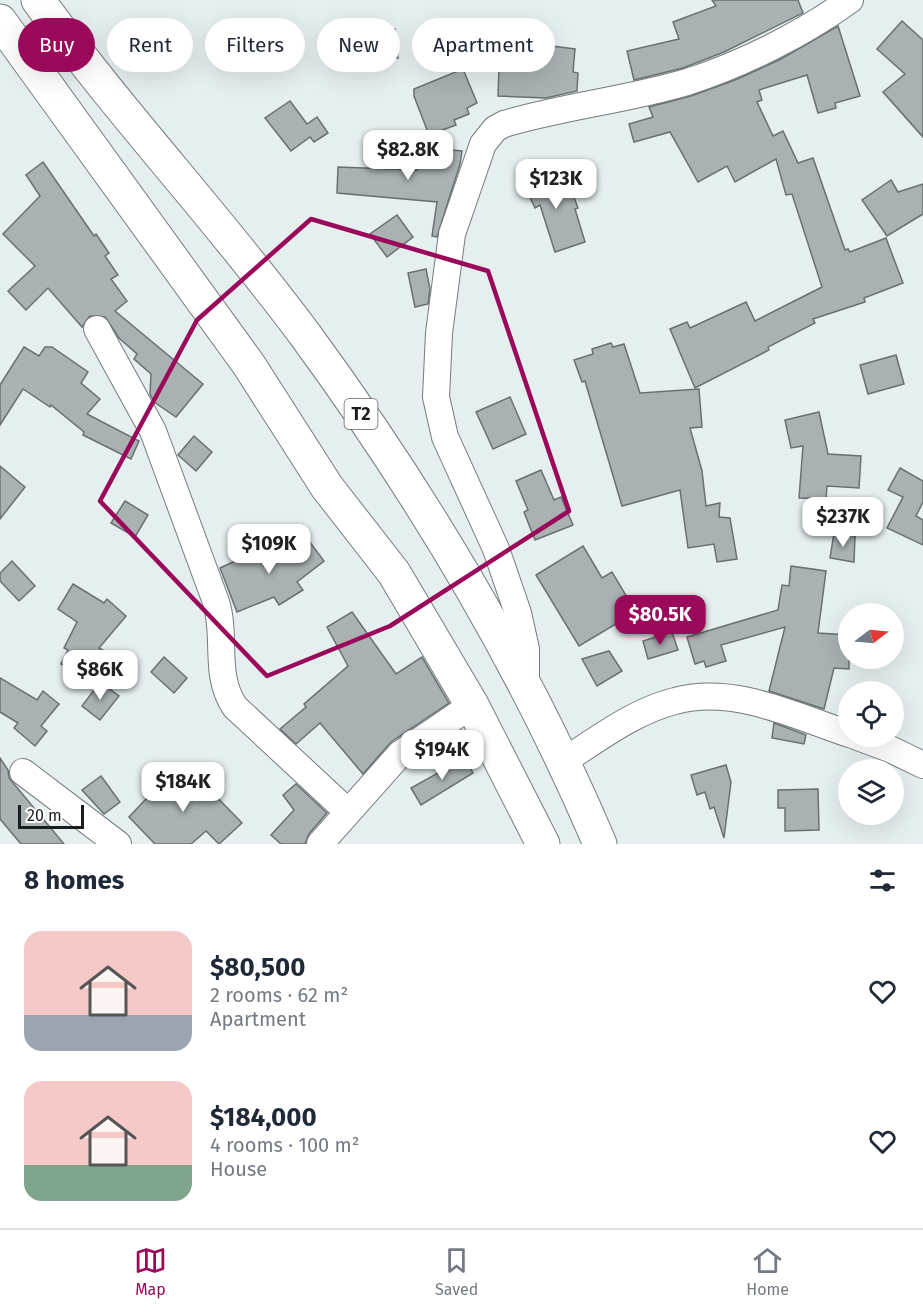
<!DOCTYPE html>
<html lang="en">
<head>
<meta charset="utf-8">
<style>
	body { margin:0; font-family:"Fira Sans",sans-serif; background:#f2f2f3; color:#1f2937; height:100vh; display:flex; flex-direction:column; font-size:22px; white-space:nowrap }
	* { box-sizing:border-box; margin:0 }
	p { font-size:20px; color:#747a83 }
	.icon { flex:none; width:33px; height:33px; fill:none; stroke:currentColor; stroke-width:2; stroke-linecap:round; stroke-linejoin:round }
	.map { position:relative; height:844px; overflow:hidden }
	.side { display:flex; flex-direction:column; background:#fff; flex:1 }
	.side>* { flex:none }
	.hud { position:absolute; left:18px; top:18px; width:600px; height:54px; display:flex; gap:12px }
	.needle { width:39px; rotate:74deg }
	.fabs { position:absolute; left:838px; top:603px; display:grid; gap:12px }
	.fabs a { display:grid; place-items:center; width:66px; height:66px; border-radius:50%; background:#fff; box-shadow:0 6px 24px #0002; font-size:30px }
	.scale { position:absolute; left:18px; bottom:15px; width:66px; box-sizing:border-box; padding-left:6px; border:3px solid #1a1d1d; border-top:0; font-size:16px; line-height:21px; white-space:nowrap; color:#1a1d1d; -webkit-text-stroke:4px #fff; paint-order:stroke }
	.price { position:absolute; translate:-50% -51px; padding:0 14px; border-radius:12px; background:#fff; color:#222; font-size:20px; line-height:39px; filter:drop-shadow(0 2px 3px #0008) }
	.price::after { content:''; position:absolute; left:50%; top:36px; width:18px; height:14px; margin-left:-9px; background:inherit; clip-path:polygon(0 0,100% 0,50% 100%) }
	.price.selected { background:#9a095a; color:#fff }
	ul { padding:0; list-style:none }
	li { display:flex; align-items:center; gap:18px; height:150px; padding:0 24px }
	li span { display:grid; place-items:center; flex:none; width:168px; height:120px; border-radius:18px; color:#555 }
	li>.icon { margin-inline-start:auto }
	span .icon { width:72px; height:72px; fill:#fffc; stroke-width:1 }
	li b { font-size:26px }
	h2 { display:flex; justify-content:space-between; align-items:center; height:72px; padding:0 24px; font-size:26px }
	.tag { padding:0 21px; border-radius:27px; background:#fff; box-shadow:0 6px 24px #0002; font-size:21px; line-height:54px }
	.tag.selected { background:#9a095a; color:#fff }
	.dock { display:flex; justify-content:space-around; align-items:center; height:84px; border-top:2px solid #e0e1e3; background:#fff; font-size:16px; color:#747a83 }
	.dock a { display:grid; justify-items:center; gap:3px }
	.dock .selected { color:#9a095a }
	.map>svg:first-child { display:block }
	.building { fill:#a9b1b2; stroke:#687071; stroke-width:1.5 }
	.lines { fill:none; stroke-linecap:round; stroke-linejoin:round }
	.minor-casing { stroke:#747b7c; stroke-width:28 }
	.trunk-casing { stroke:#747b7c; stroke-width:35 }
	.minor { stroke:#fff; stroke-width:26 }
	.trunk { stroke:#fff; stroke-width:33 }
	.marked { fill:none; stroke:#9a095a; stroke-width:4.5; stroke-linejoin:round }
	.labels { text-anchor:middle; stroke-width:5; stroke-linejoin:round; paint-order:stroke }
	.shield { fill:#fff; stroke:#5f6161; stroke-width:1.5 }
	.shield-label { font-size:18px; font-weight:bold; fill:#1a1d1d }
</style>
</head>
<body>
<div class="map">
<svg width="923" height="844" viewBox="0 0 923 844">
	<rect width="100%" height="100%" fill="#e6eff0"/>
	<g class="building">
		<polygon points="712,0 798,0 803,13 724,52 683,68 634,80 627,51 679,39 673,22 716,6"/>
		<polygon points="902,21 923,40 923,137 883,92 905,74 877,49"/>
		<polygon points="469,25 472,43 453,46 456,52 431,55 427,33"/>
		<polygon points="838,26 860,96 835,103 836,108 818,113 807,75 759,90 762,100 757,102 773,136 783,131 798,163 813,158 845,250 848,249 850,252 886,238 903,283 864,298 865,302 813,319 815,323 768,347 769,350 695,388 670,329 687,322 690,328 746,302 755,321 822,287 792,194 786,195 776,159 735,182 727,166 698,182 670,132 634,142 629,124 653,117 649,107 691,96 735,80 779,60"/>
		<polygon points="395,29 398,58 347,63 345,34"/>
		<polygon points="528,43 575,49 573,72 578,73 577,91 546,98 498,96 499,67 525,69"/>
		<polygon points="463,69 477,103 467,108 469,114 454,120 456,125 429,135 414,96 414,89"/>
		<polygon points="290,101 307,124 317,117 328,133 314,142 310,137 291,151 265,118"/>
		<polygon points="420,147 462,151 460,164 437,237 432,236 437,202 337,193 338,167 417,170"/>
		<polygon points="43,162 94,236 96,234 109,253 105,256 118,275 111,279 127,301 115,311 203,384 176,417 154,402 150,394 151,374 134,359 137,354 119,338 105,317 90,316 82,327 48,288 26,310 8,291 35,266 3,234 40,196 26,175"/>
		<polygon points="551,168 563,196 572,192 578,208 575,209 585,242 555,252 540,205 535,208 522,181"/>
		<polygon points="891,180 898,192 923,184 923,214 887,236 862,200"/>
		<polygon points="397,215 413,237 387,257 370,234"/>
		<polygon points="426,269 430,289 428,304 415,307 408,273"/>
		<polygon points="611,343 613,347 624,344 640,393 699,389 702,427 690,428 702,471 706,506 720,503 719,517 730,518 737,559 717,562 714,544 688,548 680,490 622,506 585,381 582,382 574,360 593,354 592,349"/>
		<polygon points="24,347 39,356 45,347 52,347 88,372 81,383 100,399 87,414 139,441 131,459 83,435 84,432 51,405 50,407 23,389 0,425 0,385"/>
		<polygon points="896,355 904,384 868,394 860,365"/>
		<polygon points="510,397 526,434 493,449 476,412"/>
		<polygon points="819,412 828,454 861,456 859,488 827,486 826,499 799,498 803,446 791,448 785,420"/>
		<polygon points="194,436 212,452 196,471 178,455"/>
		<polygon points="0,466 25,487 0,519"/>
		<polygon points="900,468 923,481 923,502 916,516 923,520 923,545 887,528 903,497 888,490"/>
		<polygon points="541,470 554,500 561,497 573,525 535,540 524,512 528,510 516,481"/>
		<polygon points="125,501 148,515 135,537 111,523"/>
		<polygon points="834,533 855,536 854,562 830,558"/>
		<polygon points="309,541 324,561 297,582 303,590 279,605 274,597 237,612 220,568 273,544 284,560"/>
		<polygon points="583,546 602,578 612,572 636,612 579,646 536,575"/>
		<polygon points="12,561 35,586 19,601 0,581 0,573"/>
		<polygon points="791,566 826,571 818,633 849,635 849,669 834,668 824,709 769,691 785,627 721,645 726,661 706,667 704,661 695,664 687,637 778,610 782,585 789,586"/>
		<polygon points="73,584 104,603 107,599 126,616 99,648 108,653 94,681 61,664 68,650 64,648 77,622 58,609"/>
		<polygon points="352,612 396,674 422,657 449,703 391,742 363,774 320,723 296,744 280,729 306,707 304,704 348,666 327,627"/>
		<polygon points="672,632 678,650 648,659 643,641"/>
		<polygon points="609,651 622,671 597,686 582,659"/>
		<polygon points="164,657 187,678 174,693 151,672"/>
		<polygon points="0,678 37,700 43,691 59,704 41,726 47,731 35,746 14,728 18,723 0,712"/>
		<polygon points="100,682 119,696 100,720 82,706"/>
		<polygon points="774,723 806,735 804,744 772,738"/>
		<polygon points="0,758 8,770 9,778 64,844 21,844 0,819"/>
		<polygon points="465,758 473,773 421,805 411,788"/>
		<polygon points="726,765 731,782 724,838 714,807 710,809 705,792 697,795 691,775"/>
		<polygon points="176,767 201,790 206,786 242,823 219,844 206,831 191,844 155,844 129,817"/>
		<polygon points="101,776 120,802 104,814 82,790"/>
		<polygon points="296,784 327,813 309,834 305,844 281,844 271,835 294,810 283,795"/>
		<polygon points="818,789 819,830 785,831 785,808 778,808 778,790"/>
	</g>
	<g class="lines">
		<defs>
			<g id="minor">
				<path d="M97 329 153 431 216 602C227 637 213 675 235 707L348 812"/>
				<path d="M526 686V649L518 613 496 549 445 437 436 397 439 333 452 234 483 144 495 129 504 124C564 106 627 100 687 82 743 64 803 34 850 0"/>
				<polyline points="855,736 890,749 923,765"/>
				<path d="M562 762C597 740 634 711 675 701 734 685 795 716 849 734"/>
				<polyline points="23,772 118,844"/>
				<polyline points="320,844 400,754 472,705"/>
			</g>
			<g id="trunk">
				<path d="M38 0C122 116 221 221 306 336 421 493 524 665 600 844"/>
				<polyline points="0,21 249,365 327,487 394,573 472,705 543,844"/>
			</g>
		</defs>
		<use href="#minor" class="minor-casing"/>
		<use href="#trunk" class="trunk-casing"/>
		<use href="#minor" class="minor"/>
		<use href="#trunk" class="trunk"/>
	</g>
	<path class="marked" d="M311 219 488 271 569 511 390 626 267 676 100 501 197 320Z"/>
	<g class="labels">
		<rect class="shield" x="344.5" y="399" width="33" height="30" rx="4.5"/>
		<g class="shield-label">
			<text x="361" y="420">T2</text>
		</g>
	</g>
</svg>
<div class="fabs">
<a><svg class="needle" viewBox="-14 -14 28 28"><path d="M0-13l5 13h-10z" fill="#e53935"/><path d="M0 13l5-13h-10z" fill="#747a83"/></svg></a>
<a><svg class="icon" aria-label="locate" viewBox="0 0 24 24"><circle cx="12" cy="12" r="6"/><path d="M12 2v4M12 18v4M2 12h4M18 12h4"/></svg></a>
<a><svg class="icon" aria-label="layers" viewBox="0 0 24 24"><path d="M12 4l9 5-9 5-9-5zM3 14l9 5 9-5"/></svg></a>
</div>
<div class="scale">20 m</div>
<b class="price" style="left:408px;top:181px">$82.8K</b>
<b class="price" style="left:556px;top:210px">$123K</b>
<b class="price" style="left:843px;top:548px">$237K</b>
<b class="price" style="left:269px;top:575px">$109K</b>
<b class="price selected" style="left:660px;top:646px">$80.5K</b>
<b class="price" style="left:100px;top:701px">$86K</b>
<b class="price" style="left:442px;top:781px">$194K</b>
<b class="price" style="left:183px;top:813px">$184K</b>
<div class="hud">
<a class="tag selected">Buy</a>
<a class="tag">Rent</a>
<a class="tag">Filters</a>
<a class="tag">New</a>
<a class="tag">Apartment</a>
</div>
</div>
<section class="side">
<h2>8 homes<svg class="icon" aria-label="filters" viewBox="0 0 24 24"><path d="M4 7h16M4 17h16"/><circle cx="9" cy="7" r="2"/><circle cx="15" cy="17" r="2"/></svg></h2>
<ul>
<li><span style="background:linear-gradient(#f6c9c9 70%,#9aa5b1 0)"><svg class="icon" aria-label="home" viewBox="0 0 24 24"><path d="M3 11l9-7 9 7M6 9v11h12V9"/></svg></span><div><b>$80,500</b><p>2 rooms · 62 m²</p><p>Apartment</p></div><svg class="icon" aria-label="heart" viewBox="0 0 24 24"><path d="M12 20l-8-8c-3-5 5-10 8-4 3-6 11-1 8 4z"/></svg></li>
<li><span style="background:linear-gradient(#f6c9c9 70%,#7fa58c 0)"><svg class="icon" aria-label="home" viewBox="0 0 24 24"><path d="M3 11l9-7 9 7M6 9v11h12V9"/></svg></span><div><b>$184,000</b><p>4 rooms · 100 m²</p><p>House</p></div><svg class="icon" aria-label="heart" viewBox="0 0 24 24"><path d="M12 20l-8-8c-3-5 5-10 8-4 3-6 11-1 8 4z"/></svg></li>
</ul>
</section>
<nav class="dock">
<a class="selected"><svg class="icon" aria-label="map" viewBox="0 0 24 24"><path d="M3 6l6-2 6 2 6-2v14l-6 2-6-2-6 2zM9 4v14M15 6v14"/></svg>Map</a>
<a><svg class="icon" aria-label="saved" viewBox="0 0 24 24"><path d="M7 4h10v16l-5-4-5 4z"/></svg>Saved</a>
<a><svg class="icon" aria-label="home" viewBox="0 0 24 24"><path d="M3 11l9-7 9 7M6 9v11h12V9"/></svg>Home</a>
</nav>
</body>
</html>
